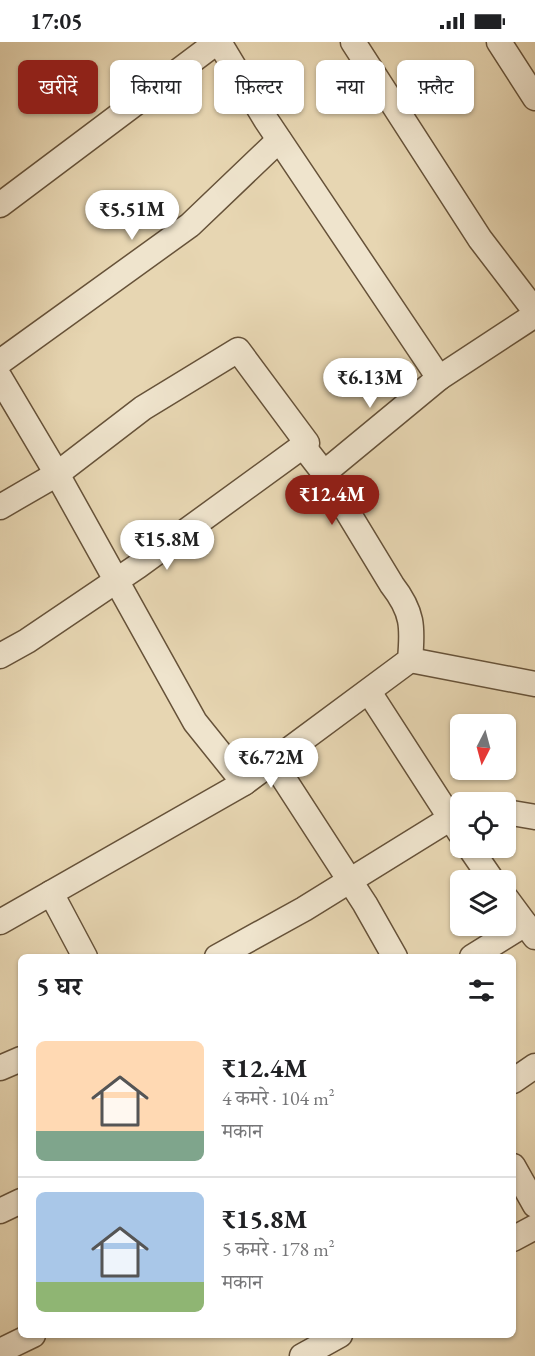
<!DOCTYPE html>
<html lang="hi">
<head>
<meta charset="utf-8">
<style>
	body { margin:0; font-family:"EB Garamond","Noto Serif Devanagari",serif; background:#f6f6f6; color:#202124; height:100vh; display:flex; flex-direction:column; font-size:22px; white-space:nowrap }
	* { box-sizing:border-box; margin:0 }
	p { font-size:20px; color:#757577 }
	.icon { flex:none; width:33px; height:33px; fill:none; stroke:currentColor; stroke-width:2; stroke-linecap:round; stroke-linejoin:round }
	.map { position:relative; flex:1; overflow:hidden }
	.panel { position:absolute; left:18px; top:912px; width:498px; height:384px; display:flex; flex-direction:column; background:#fff; border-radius:9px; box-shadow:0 2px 4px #0004 }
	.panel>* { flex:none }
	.guide { position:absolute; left:18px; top:18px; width:500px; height:54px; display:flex; gap:12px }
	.needle { width:39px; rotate:186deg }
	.tools { position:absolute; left:450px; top:672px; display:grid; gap:12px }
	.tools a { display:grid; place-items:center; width:66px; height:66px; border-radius:9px; background:#fff; box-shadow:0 2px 4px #0004; font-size:30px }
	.price { position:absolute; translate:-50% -51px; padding:0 14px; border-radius:21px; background:#fff; color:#222; font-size:20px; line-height:39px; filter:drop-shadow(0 2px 3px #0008) }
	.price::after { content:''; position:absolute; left:50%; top:36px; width:18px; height:14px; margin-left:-9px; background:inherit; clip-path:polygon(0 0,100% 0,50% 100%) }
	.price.current { background:#8f2418; color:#fff }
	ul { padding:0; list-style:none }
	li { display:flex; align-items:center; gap:18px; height:150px; padding:0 18px }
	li+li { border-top:2px solid #e0e0e0 }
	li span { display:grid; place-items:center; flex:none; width:168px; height:120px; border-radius:9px; color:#555 }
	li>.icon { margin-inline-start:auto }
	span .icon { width:72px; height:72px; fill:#fffc; stroke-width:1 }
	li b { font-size:26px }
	h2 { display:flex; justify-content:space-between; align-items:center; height:72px; padding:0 18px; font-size:26px }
	.chip { padding:0 21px; border-radius:9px; background:#fff; box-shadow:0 2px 4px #0004; font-size:21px; line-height:54px }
	.chip.current { background:#8f2418; color:#fff }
	.status { display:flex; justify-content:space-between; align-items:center; height:42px; padding:0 30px; background:#fff; direction:ltr }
	.status svg { height:16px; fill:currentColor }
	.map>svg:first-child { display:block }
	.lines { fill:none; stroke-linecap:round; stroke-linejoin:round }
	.minor-casing { stroke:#665239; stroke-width:27 }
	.minor { stroke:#efe4cd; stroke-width:24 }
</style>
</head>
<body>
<div class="status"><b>17:05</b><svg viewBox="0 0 49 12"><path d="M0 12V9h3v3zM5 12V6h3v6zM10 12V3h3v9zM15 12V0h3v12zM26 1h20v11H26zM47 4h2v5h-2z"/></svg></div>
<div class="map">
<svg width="535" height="1314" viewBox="0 0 535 1314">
	<rect width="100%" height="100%" fill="#e7d6b2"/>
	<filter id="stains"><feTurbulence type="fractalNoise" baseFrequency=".00333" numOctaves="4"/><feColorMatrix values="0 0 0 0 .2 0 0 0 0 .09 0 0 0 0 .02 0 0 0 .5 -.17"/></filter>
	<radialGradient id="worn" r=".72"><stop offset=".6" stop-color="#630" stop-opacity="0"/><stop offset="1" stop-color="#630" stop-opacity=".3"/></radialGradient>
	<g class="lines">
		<defs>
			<g id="minor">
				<polyline points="219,0 266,78 439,336 535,273"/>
				<polyline points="353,0 480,197 535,269"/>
				<polyline points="499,0 535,56"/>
				<polyline points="0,163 217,0"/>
				<polyline points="0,320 190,183 279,98"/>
				<polyline points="0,336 57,432 195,680 244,741"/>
				<polyline points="324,431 439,336"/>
				<polyline points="0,465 57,432 143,366 238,308 307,401 138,524 27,599 0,614"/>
				<polyline points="410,618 535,642"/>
				<polyline points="369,650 460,791"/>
				<polyline points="273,720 365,862 395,915"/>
				<polyline points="506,770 535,775"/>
				<polyline points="470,806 492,838"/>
				<polyline points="51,851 85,915"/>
				<polyline points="506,856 535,895"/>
				<path d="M0 880 244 741 410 618C413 585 413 570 392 543L324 431 303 404"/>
				<polyline points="217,915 304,867 451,776"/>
				<polyline points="472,915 525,882"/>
				<polyline points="0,1026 21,1017"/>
				<polyline points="513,1039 535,1024"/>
				<polyline points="513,1124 535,1163"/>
				<polyline points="0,1169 21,1159"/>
				<polyline points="513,1197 535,1185"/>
				<polyline points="0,1309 33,1293"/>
				<polyline points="302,1314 340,1293"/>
			</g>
		</defs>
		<use href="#minor" class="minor-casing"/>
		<use href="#minor" class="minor"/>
	</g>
	<rect width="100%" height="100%" filter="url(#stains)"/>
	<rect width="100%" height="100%" fill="url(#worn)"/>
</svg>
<div class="tools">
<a><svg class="needle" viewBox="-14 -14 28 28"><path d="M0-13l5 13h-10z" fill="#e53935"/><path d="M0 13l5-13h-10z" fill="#757577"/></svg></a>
<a><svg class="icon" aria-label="locate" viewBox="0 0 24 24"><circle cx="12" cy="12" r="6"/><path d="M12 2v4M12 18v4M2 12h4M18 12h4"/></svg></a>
<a><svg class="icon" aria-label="layers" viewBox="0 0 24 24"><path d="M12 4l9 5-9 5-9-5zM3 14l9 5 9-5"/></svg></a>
</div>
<b class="price" style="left:132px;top:199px">₹5.51M</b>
<b class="price" style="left:370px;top:367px">₹6.13M</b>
<b class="price current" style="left:332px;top:484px">₹12.4M</b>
<b class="price" style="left:167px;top:529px">₹15.8M</b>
<b class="price" style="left:271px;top:747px">₹6.72M</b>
<div class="guide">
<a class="chip current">खरीदें</a>
<a class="chip">किराया</a>
<a class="chip">फ़िल्टर</a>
<a class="chip">नया</a>
<a class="chip">फ़्लैट</a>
</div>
<section class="panel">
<h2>5 घर<svg class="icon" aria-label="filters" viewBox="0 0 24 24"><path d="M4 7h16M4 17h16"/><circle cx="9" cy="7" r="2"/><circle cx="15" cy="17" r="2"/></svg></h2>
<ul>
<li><span style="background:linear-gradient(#ffd9b3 75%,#7fa58c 0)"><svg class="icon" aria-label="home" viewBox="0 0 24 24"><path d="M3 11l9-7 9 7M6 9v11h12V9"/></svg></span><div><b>₹12.4M</b><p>4 कमरे · 104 m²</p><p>मकान</p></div></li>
<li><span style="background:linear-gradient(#a9c7e8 75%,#8fb573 0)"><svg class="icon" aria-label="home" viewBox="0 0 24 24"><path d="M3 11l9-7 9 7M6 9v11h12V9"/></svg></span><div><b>₹15.8M</b><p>5 कमरे · 178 m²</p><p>मकान</p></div></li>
</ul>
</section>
</div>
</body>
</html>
